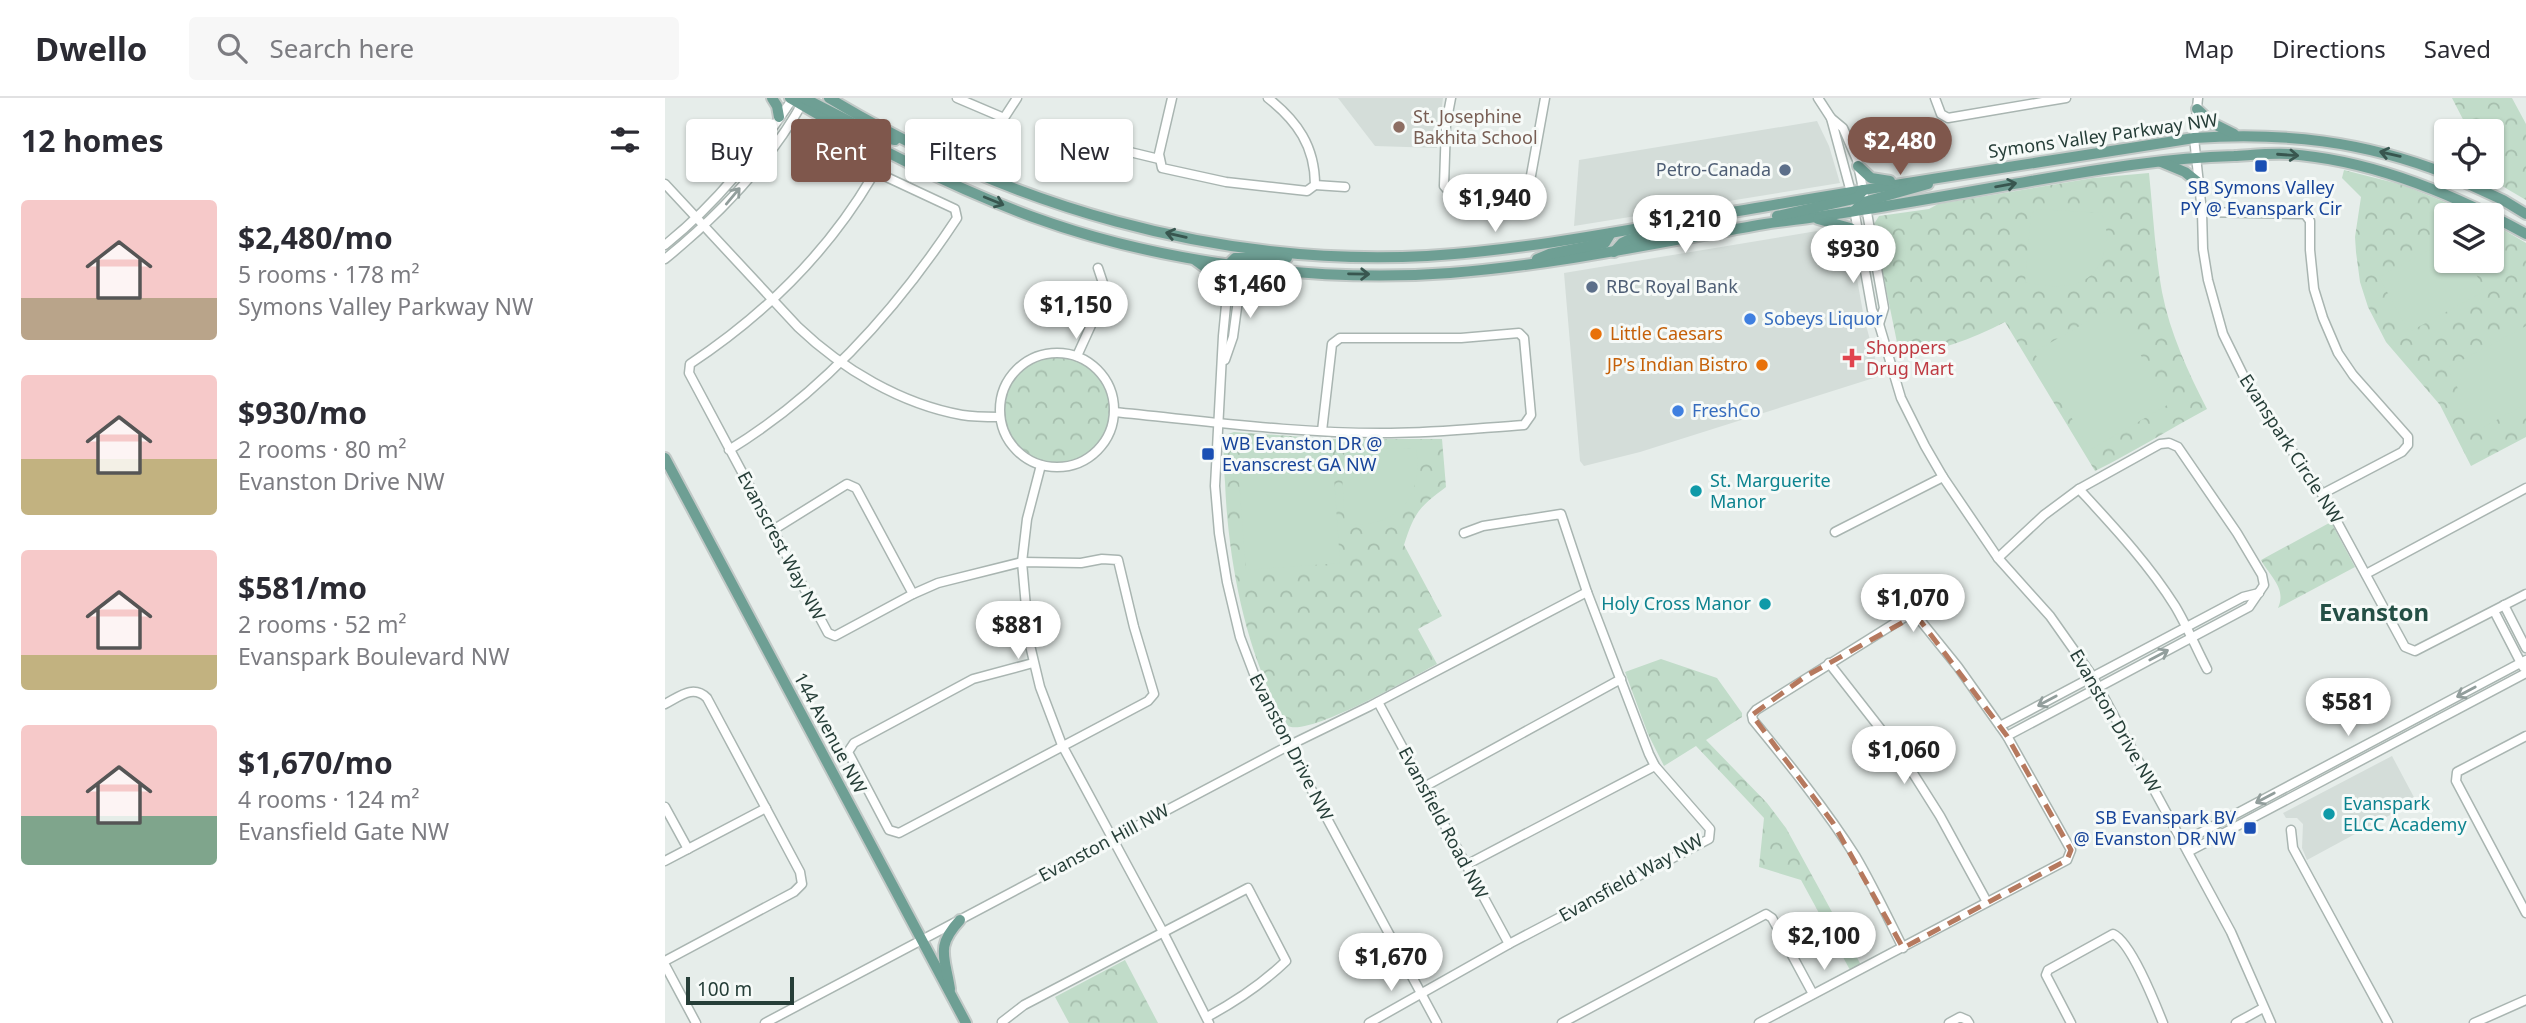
<!DOCTYPE html>
<html lang="en">
<head>
<meta charset="utf-8">
<style>
	body { margin:0; font-family:"Noto Sans",sans-serif; background:#f7f7f7; color:#2b2b33; height:100vh; display:flex; flex-direction:column; font-size:26px; white-space:nowrap }
	* { box-sizing:border-box; margin:0 }
	p { font-size:23px; color:#7c7c81 }
	.icon { flex:none; width:38px; height:38px; fill:none; stroke:currentColor; stroke-width:2; stroke-linecap:round; stroke-linejoin:round }
	.map { position:relative; flex:1; overflow:hidden }
	.side { display:flex; flex-direction:column; background:#fff; width:665px }
	.side>* { flex:none }
	.guide { position:absolute; left:21px; top:21px; width:665px; height:63px; display:flex; gap:14px }
	.tools { position:absolute; left:1769px; top:21px; display:grid; gap:14px }
	.tools a { display:grid; place-items:center; width:70px; height:70px; border-radius:7px; background:#fff; box-shadow:0 2px 5px #0004; font-size:35px }
	.scale { position:absolute; left:21px; bottom:18px; width:108px; box-sizing:border-box; padding-left:7px; border:4px solid #263e38; border-top:0; font-size:19px; line-height:24px; white-space:nowrap; color:#263e38; -webkit-text-stroke:5px #f6faf8; paint-order:stroke }
	.price { position:absolute; translate:-50% -60px; padding:0 16px; border-radius:24px; background:#fff; color:#222; font-size:23px; line-height:46px; filter:drop-shadow(0 2px 4px #0008) }
	.price::after { content:''; position:absolute; left:50%; top:42px; width:21px; height:16px; margin-left:-10px; background:inherit; clip-path:polygon(0 0,100% 0,50% 100%) }
	.price.current { background:#7f574c; color:#fff }
	ul { padding:0; list-style:none }
	li { display:flex; align-items:center; gap:21px; height:175px; padding:0 21px }
	li span { display:grid; place-items:center; flex:none; width:196px; height:140px; border-radius:7px; color:#555 }
	li>.icon { margin-inline-start:auto }
	span .icon { width:84px; height:84px; fill:#fffc; stroke-width:1 }
	li b { font-size:30px }
	h2 { display:flex; justify-content:space-between; align-items:center; height:84px; padding:0 21px; font-size:30px }
	.tag { padding:0 24px; border-radius:7px; background:#fff; box-shadow:0 2px 5px #0004; font-size:24px; line-height:63px }
	.tag.current { background:#7f574c; color:#fff }
	header { display:flex; align-items:center; gap:42px; box-sizing:border-box; height:98px; padding:0 35px; background:#fff; border-bottom:2px solid #e1e1e2 }
	header strong { font-size:33px }
	nav { display:flex; gap:38px; margin-inline-start:auto; font-size:24px }
	.search { width:490px; height:63px; background:#f7f7f7; display:flex; align-items:center; gap:18px; box-sizing:border-box; padding:0 24px; border-radius:7px; color:#7c7c81; font-size:26px }
	main { display:flex; flex:1; min-height:0 }
	.map>svg:first-child { display:block }
	.built { fill:#d4ddd9 }
	.forest { fill:url(#forest-crowns) }
	.pitch { fill:#c1dcc9 }
	.lines { fill:none; stroke-linecap:round; stroke-linejoin:round }
	.minor-casing { stroke:#a9b5b1; stroke-width:11 }
	.major-casing { stroke:#c2c9c7; stroke-width:14 }
	.minor { stroke:#fff; stroke-width:8 }
	.major { stroke:#6e9f94; stroke-width:10 }
	.oneway { stroke:#38564f }
	.oneway2 { stroke:#929e9c }
	.marked { fill:none; stroke:#b6795e; stroke-width:5; stroke-dasharray:14 9; stroke-linejoin:round }
	.education-dot { fill:#8d6e63; stroke:#f6faf8; stroke-width:2.5 }
	.transit-dot { fill:#1a4fb4; stroke:#f6faf8; stroke-width:2.5 }
	.service-dot { fill:#5c6f8a; stroke:#f6faf8; stroke-width:2.5 }
	.shop-dot { fill:#3f7fe0; stroke:#f6faf8; stroke-width:2.5 }
	.food-dot { fill:#e8710a; stroke:#f6faf8; stroke-width:2.5 }
	.health-dot { fill:#e0444e; stroke:#f6faf8; stroke-width:2.5 }
	.culture-dot { fill:#0f9aa8; stroke:#f6faf8; stroke-width:2.5 }
	.labels { text-anchor:middle; stroke-width:6; stroke-linejoin:round; paint-order:stroke }
	.education-label { font-size:18px; fill:#785e54; stroke:#f6faf8; text-anchor:start }
	.street-label { font-size:18px; fill:#263e38; stroke:#f6faf8 }
	.service-label { font-size:18px; fill:#4e5e75; stroke:#f6faf8; text-anchor:end }
	.transit-label { font-size:18px; fill:#164399; stroke:#f6faf8 }
	.shop-label { font-size:18px; fill:#366cbe; stroke:#f6faf8; text-anchor:start }
	.food-label { font-size:18px; fill:#c56008; stroke:#f6faf8; text-anchor:start }
	.health-label { font-size:18px; fill:#be3a42; stroke:#f6faf8; text-anchor:start }
	.culture-label { font-size:18px; fill:#0d838f; stroke:#f6faf8; text-anchor:start }
	.district-label { font-size:24px; font-weight:bold; fill:#244f45; stroke:#f6faf8 }
</style>
</head>
<body>
<header>
<strong>Dwello</strong>
<div class="search"><svg class="icon" aria-label="search" viewBox="0 0 24 24"><circle cx="10" cy="10" r="6"/><path d="M15 15l6 6"/></svg>Search here</div>
<nav><a>Map</a><a>Directions</a><a>Saved</a></nav>
</header>
<main>
<section class="side">
<h2>12 homes<svg class="icon" aria-label="filters" viewBox="0 0 24 24"><path d="M4 7h16M4 17h16"/><circle cx="9" cy="7" r="2"/><circle cx="15" cy="17" r="2"/></svg></h2>
<ul>
<li><span style="background:linear-gradient(#f6c9c9 70%,#b9a48a 0)"><svg class="icon" aria-label="home" viewBox="0 0 24 24"><path d="M3 11l9-7 9 7M6 9v11h12V9"/></svg></span><div><b>$2,480/mo</b><p>5 rooms · 178 m²</p><p>Symons Valley Parkway NW</p></div></li>
<li><span style="background:linear-gradient(#f6c9c9 60%,#c2b280 0)"><svg class="icon" aria-label="home" viewBox="0 0 24 24"><path d="M3 11l9-7 9 7M6 9v11h12V9"/></svg></span><div><b>$930/mo</b><p>2 rooms · 80 m²</p><p>Evanston Drive NW</p></div></li>
<li><span style="background:linear-gradient(#f6c9c9 75%,#c2b280 0)"><svg class="icon" aria-label="home" viewBox="0 0 24 24"><path d="M3 11l9-7 9 7M6 9v11h12V9"/></svg></span><div><b>$581/mo</b><p>2 rooms · 52 m²</p><p>Evanspark Boulevard NW</p></div></li>
<li><span style="background:linear-gradient(#f6c9c9 65%,#7fa58c 0)"><svg class="icon" aria-label="home" viewBox="0 0 24 24"><path d="M3 11l9-7 9 7M6 9v11h12V9"/></svg></span><div><b>$1,670/mo</b><p>4 rooms · 124 m²</p><p>Evansfield Gate NW</p></div></li>
</ul>
</section>
<div class="map">
<svg width="1861" height="925" viewBox="0 0 1861 925">
	<defs>
		<pattern id="forest-crowns" width="20" height="18" patternUnits="userSpaceOnUse" patternTransform="scale(1.75)"><rect width="20" height="18" fill="#c1dcc9"/><path d="M2 6a3 3 0 1 1 6 0M12 15a3 3 0 1 1 6 0" fill="none" stroke="#a6bead"/></pattern>
	</defs>
	<rect width="100%" height="100%" fill="#e6edea"/>
	<g class="built">
		<polygon points="673,0 778,0 772,50 710,48"/>
		<polygon points="1152,23 1164,48 1175,85 909,128 914,62"/>
		<polygon points="1166,132 1178,136 1185,142 1199,220 1215,278 975,354 919,368 915,363 899,175 1152,133"/>
		<polygon points="1727,658 1751,703 1642,762 1637,750 1638,726 1632,720 1621,720 1618,715"/>
	</g>
	<g class="forest">
		<polygon points="1787,0 1847,0 1861,26 1861,102 1832,85 1827,75 1827,33 1804,33"/>
		<polygon points="1679,72 1738,87 1812,117 1782,117 1782,163 1827,163 1827,125 1861,145 1861,339 1806,368 1775,307 1721,244 1703,209 1695,184 1691,154 1690,139 1696,99 1677,80"/>
		<path d="M1484 75C1488 114 1490 155 1497 194 1505 235 1523 274 1542 311 1504 331 1469 354 1430 373L1340 224C1305 242 1273 253 1235 259L1209 132V126L1214 118 1264 111 1273 106 1428 80Z"/>
		<circle cx="392" cy="312" r="53"/>
		<path d="M569 334 667 341H777L781 389C754 409 749 415 739 447L777 518 753 531 772 566C747 579 644 639 623 628 581 560 563 463 560 384 559 370 556 349 563 336Z"/>
		<path d="M1666 424 1690 469 1613 510C1622 490 1605 479 1596 462Z"/>
		<polygon points="996,561 1052,580 1077,615 1077,619 1041,642 1102,705 1121,730 1196,867 1185,872 1136,782 1094,769 1099,720 1031,648 999,668 983,636 960,574"/>
		<polygon points="460,862 493,925 404,925 390,899"/>
	</g>
	<g class="pitch">
		<path d="M1373 111 1437 115C1439 123 1443 134 1442 142 1442 147 1439 153 1438 158 1427 193 1389 191 1360 184L1366 116Z"/>
		<polygon points="1781,143 1782,163 1804,163 1820,193 1744,234 1714,179"/>
		<polygon points="1448,209 1504,306 1425,352 1369,254"/>
		<polygon points="1861,228 1861,306 1815,331 1782,270"/>
		<polygon points="667,350 675,465 581,472 572,357"/>
		<path d="M751 350C752 359 754 369 752 377 746 417 716 428 680 427L676 360 682 352Z"/>
	</g>
	<g class="lines">
		<defs>
			<g id="minor">
				<polyline points="292,0 339,20 352,0"/>
				<path d="M507 0 494 56 497 70 561 84 642 93 650 87C650 48 632 23 603 0"/>
				<polyline points="786,0 781,26 779,88 785,95 858,88 865,83 880,0"/>
				<polyline points="1153,0 1166,20 1178,30 1192,62 1199,96"/>
				<polyline points="1270,0 1276,16 1283,20 1401,0"/>
				<polyline points="1533,0 1529,40 1537,114 1538,151 1543,182 1558,236 1587,295 1657,396 1740,549 1750,553 1861,496"/>
				<polyline points="1166,20 1187,98"/>
				<polyline points="444,49 494,61"/>
				<path d="M0 86 133 229C177 271 236 306 297 317 309 319 322 319 335 319"/>
				<polyline points="650,87 680,89"/>
				<polyline points="1201,109 1219,210 1214,226"/>
				<polyline points="1189,111 1207,212 1214,226 1236,300 1260,348 1278,379 1333,460 1385,518 1428,579 1566,834 1606,925"/>
				<polyline points="1537,114 1640,116 1645,123 1645,152 1649,191 1658,220 1673,255 1688,277 1743,339 1743,347 1737,354 1657,396"/>
				<path d="M0 147C52 105 91 56 128 0"/>
				<path d="M0 161C54 117 104 65 138 4"/>
				<polyline points="565,166 558,238 550,388 554,435 562,484 575,539 594,589 623,648 772,925"/>
				<circle cx="392" cy="312" r="57"/>
				<polyline points="412,258 427,225 438,185 433,170"/>
				<polyline points="560,262 568,239 578,165"/>
				<path d="M449 314C541 323 633 336 726 335 770 335 815 330 859 327L866 317 859 240 854 235 796 240H675L667 246 657 333"/>
				<path d="M64 352C159 294 232 211 292 120L290 111 215 76 207 79C162 155 99 217 25 266L24 275 163 535 170 538 248 496 273 485 357 464 416 465 437 461 453 462 469 529 489 596 483 603 234 735 224 732 183 654 189 645 308 581 368 565"/>
				<polyline points="376,367 362,421 357,464 364,543 375,589 397,647 498,834 544,925"/>
				<path d="M1414 391C1448 428 1483 465 1510 508 1522 528 1531 550 1542 571"/>
				<polyline points="108,432 182,386 191,390 248,496"/>
				<polyline points="1170,434 1278,379"/>
				<polyline points="799,435 818,428 896,416 922,494"/>
				<polyline points="1333,460 1379,417 1414,391 1495,346 1504,345 1513,349 1572,435 1597,477 1599,487 1584,509 1342,638"/>
				<polyline points="1701,476 1861,390"/>
				<polyline points="1839,507 1861,550"/>
				<polyline points="1829,513 1858,569"/>
				<polyline points="1164,565 1239,661 1275,718 1322,804"/>
				<polyline points="713,604 844,846"/>
				<path d="M0 606C14 599 28 586 42 600L135 774 137 786 129 794 0 863"/>
				<polyline points="1335,628 1578,499 1594,495"/>
				<polyline points="1861,638 1792,674 1791,683 1861,815"/>
				<polyline points="759,689 956,581"/>
				<polyline points="0,709 23,751"/>
				<polyline points="1626,732 1628,750 1723,925"/>
				<polyline points="1518,744 1861,562"/>
				<polyline points="1523,754 1861,575"/>
				<polyline points="0,763 101,710"/>
				<polyline points="801,767 990,668"/>
				<polyline points="0,867 31,925"/>
				<path d="M337 924 359 907 583 790 621 863C597 886 572 903 542 919"/>
				<polyline points="100,925 623,648 705,608 922,494 984,656 990,668 1045,731 1044,741 844,846 704,925"/>
				<polyline points="897,925 1101,816 1107,820 1148,896"/>
				<path d="M1094 925 1402 762 1406 752 1342 638 1293 569 1251 517H1243L1091 612 1087 617 1088 622C1124 666 1160 710 1191 759 1208 788 1223 820 1238 850"/>
				<polyline points="1284,925 1295,919 1302,922 1304,925"/>
				<path d="M1406 925 1381 877 1383 872 1448 836C1466 844 1490 905 1498 925"/>
				<polyline points="1571,925 1598,910"/>
				<polyline points="1809,925 1861,902"/>
			</g>
			<g id="major">
				<polyline points="107,0 112,8 114,19"/>
				<path d="M125 0C202 46 284 88 368 119 494 165 652 185 785 175 887 167 987 146 1088 128 1109 124 1130 122 1151 119 1213 110 1275 99 1337 88 1414 75 1491 60 1569 58 1587 57 1606 55 1623 56 1707 62 1789 96 1861 136"/>
				<polyline points="139,0 215,39 230,42"/>
				<path d="M164 0C343 108 553 169 762 158 875 151 986 127 1097 109 1241 84 1385 63 1529 40 1619 34 1698 43 1782 76"/>
				<polyline points="1532,11 1547,25 1569,36"/>
				<polyline points="1496,64 1520,74 1535,86"/>
				<polyline points="1193,68 1206,80 1225,83"/>
				<polyline points="1788,79 1838,102 1861,116"/>
				<polyline points="1190,112 1199,104 1263,86"/>
				<polyline points="1112,118 1188,101 1193,99 1198,92"/>
				<polyline points="1153,121 1185,130 1194,136"/>
				<polyline points="949,154 957,145 963,142 1016,130"/>
				<polyline points="872,161 884,156 940,145 946,135"/>
				<polyline points="530,162 552,178 562,189"/>
				<polyline points="566,164 570,160 622,160"/>
				<polyline points="0,360 301,925"/>
				<path d="M285 891C280 858 270 849 295 822"/>
			</g>
		</defs>
		<use href="#minor" class="minor-casing"/>
		<use href="#major" class="major-casing"/>
		<use href="#minor" class="minor"/>
		<use href="#major" class="major"/>
	</g>
	<defs><path id="oneway-shaft" d="M-6 0H5M1.5-3L5.5 0L1.5 3" fill="none" stroke-width="1.6" stroke-linecap="round" stroke-linejoin="round" transform="scale(1.75)"/></defs>
	<g class="oneway">
		<use href="#oneway-shaft" transform="translate(1725 56) rotate(-167)"/>
		<use href="#oneway-shaft" transform="translate(1623 57) rotate(4)"/>
		<use href="#oneway-shaft" transform="translate(1341 87) rotate(-10)"/>
		<use href="#oneway-shaft" transform="translate(329 103) rotate(22)"/>
		<use href="#oneway-shaft" transform="translate(511 137) rotate(-167)"/>
		<use href="#oneway-shaft" transform="translate(694 176) rotate(1)"/>
	</g>
	<g class="oneway2">
		<use href="#oneway-shaft" transform="translate(68 98) rotate(-50)"/>
		<use href="#oneway-shaft" transform="translate(1494 557) rotate(-28)"/>
		<use href="#oneway-shaft" transform="translate(1801 594) rotate(152)"/>
		<use href="#oneway-shaft" transform="translate(1382 603) rotate(152)"/>
		<use href="#oneway-shaft" transform="translate(1600 700) rotate(152)"/>
	</g>
	<path class="marked" d="M1251 517 1342 638 1406 752 1402 762 1238 850 1168 725 1087 617 1141 578Z"/>
	<circle class="education-dot" cx="734" cy="29" r="7"/>
	<g class="transit-dot">
		<rect x="1589" y="61" width="14" height="14" rx="3.5"/>
		<rect x="536" y="349" width="14" height="14" rx="3.5"/>
		<rect x="1578" y="723" width="14" height="14" rx="3.5"/>
	</g>
	<g class="service-dot">
		<circle cx="1120" cy="72" r="7"/>
		<circle cx="927" cy="189" r="7"/>
	</g>
	<g class="shop-dot">
		<circle cx="1085" cy="221" r="7"/>
		<circle cx="1013" cy="313" r="7"/>
	</g>
	<g class="food-dot">
		<circle cx="931" cy="236" r="7"/>
		<circle cx="1097" cy="267" r="7"/>
	</g>
	<path class="health-dot" d="M1183.5 249.5h7v7h7v7h-7v7h-7v-7h-7v-7h7z"/>
	<g class="culture-dot">
		<circle cx="1031" cy="393" r="7"/>
		<circle cx="1100" cy="506" r="7"/>
		<circle cx="1664" cy="716" r="7"/>
	</g>
	<g class="labels">
		<g class="education-label">
			<text x="748" y="25">St. Josephine<tspan x="748" dy="21">Bakhita School</tspan></text>
		</g>
		<g class="street-label">
			<text transform="translate(1438 38) rotate(-8)" y="6">Symons Valley Parkway NW</text>
			<text transform="translate(1626 351) rotate(57)" y="6">Evanspark Circle NW</text>
			<text transform="translate(116 448) rotate(62)" y="6">Evanscrest Way NW</text>
			<text transform="translate(1450 623) rotate(60)" y="6">Evanston Drive NW</text>
			<text transform="translate(165 635) rotate(62)" y="6">144 Avenue NW</text>
			<text transform="translate(626 649) rotate(63)" y="6">Evanston Drive NW</text>
			<text transform="translate(778 725) rotate(62)" y="6">Evansfield Road NW</text>
			<text transform="translate(439 745) rotate(-28)" y="6">Evanston Hill NW</text>
			<text transform="translate(966 780) rotate(-29)" y="6">Evansfield Way NW</text>
		</g>
		<g class="service-label">
			<text x="1106" y="78">Petro-Canada</text>
			<text x="941" y="195" text-anchor="start">RBC Royal Bank</text>
		</g>
		<g class="transit-label">
			<text x="1596" y="96">SB Symons Valley<tspan x="1596" dy="21">PY @ Evanspark Cir</tspan></text>
			<text x="557" y="352" text-anchor="start">WB Evanston DR @<tspan x="557" dy="21">Evanscrest GA NW</tspan></text>
			<text x="1571" y="726" text-anchor="end">SB Evanspark BV<tspan x="1571" dy="21">@ Evanston DR NW</tspan></text>
		</g>
		<g class="shop-label">
			<text x="1099" y="227">Sobeys Liquor</text>
			<text x="1027" y="319">FreshCo</text>
		</g>
		<g class="food-label">
			<text x="945" y="242">Little Caesars</text>
			<text x="1083" y="273" text-anchor="end">JP's Indian Bistro</text>
		</g>
		<g class="health-label">
			<text x="1201" y="256">Shoppers<tspan x="1201" dy="21">Drug Mart</tspan></text>
		</g>
		<g class="culture-label">
			<text x="1045" y="389">St. Marguerite<tspan x="1045" dy="21">Manor</tspan></text>
			<text x="1086" y="512" text-anchor="end">Holy Cross Manor</text>
			<text x="1678" y="712">Evanspark<tspan x="1678" dy="21">ELCC Academy</tspan></text>
		</g>
		<g class="district-label">
			<text x="1709" y="523">Evanston</text>
		</g>
	</g>
</svg>
<div class="tools">
<a><svg class="icon" aria-label="locate" viewBox="0 0 24 24"><circle cx="12" cy="12" r="6"/><path d="M12 2v4M12 18v4M2 12h4M18 12h4"/></svg></a>
<a><svg class="icon" aria-label="layers" viewBox="0 0 24 24"><path d="M12 4l9 5-9 5-9-5zM3 14l9 5 9-5"/></svg></a>
</div>
<div class="scale">100 m</div>
<b class="price current" style="left:1235px;top:79px">$2,480</b>
<b class="price" style="left:830px;top:136px">$1,940</b>
<b class="price" style="left:1020px;top:157px">$1,210</b>
<b class="price" style="left:1188px;top:187px">$930</b>
<b class="price" style="left:585px;top:222px">$1,460</b>
<b class="price" style="left:411px;top:243px">$1,150</b>
<b class="price" style="left:1248px;top:536px">$1,070</b>
<b class="price" style="left:353px;top:563px">$881</b>
<b class="price" style="left:1683px;top:640px">$581</b>
<b class="price" style="left:1239px;top:688px">$1,060</b>
<b class="price" style="left:1159px;top:874px">$2,100</b>
<b class="price" style="left:726px;top:895px">$1,670</b>
<div class="guide">
<a class="tag">Buy</a>
<a class="tag current">Rent</a>
<a class="tag">Filters</a>
<a class="tag">New</a>
</div>
</div>
</main>
</body>
</html>
